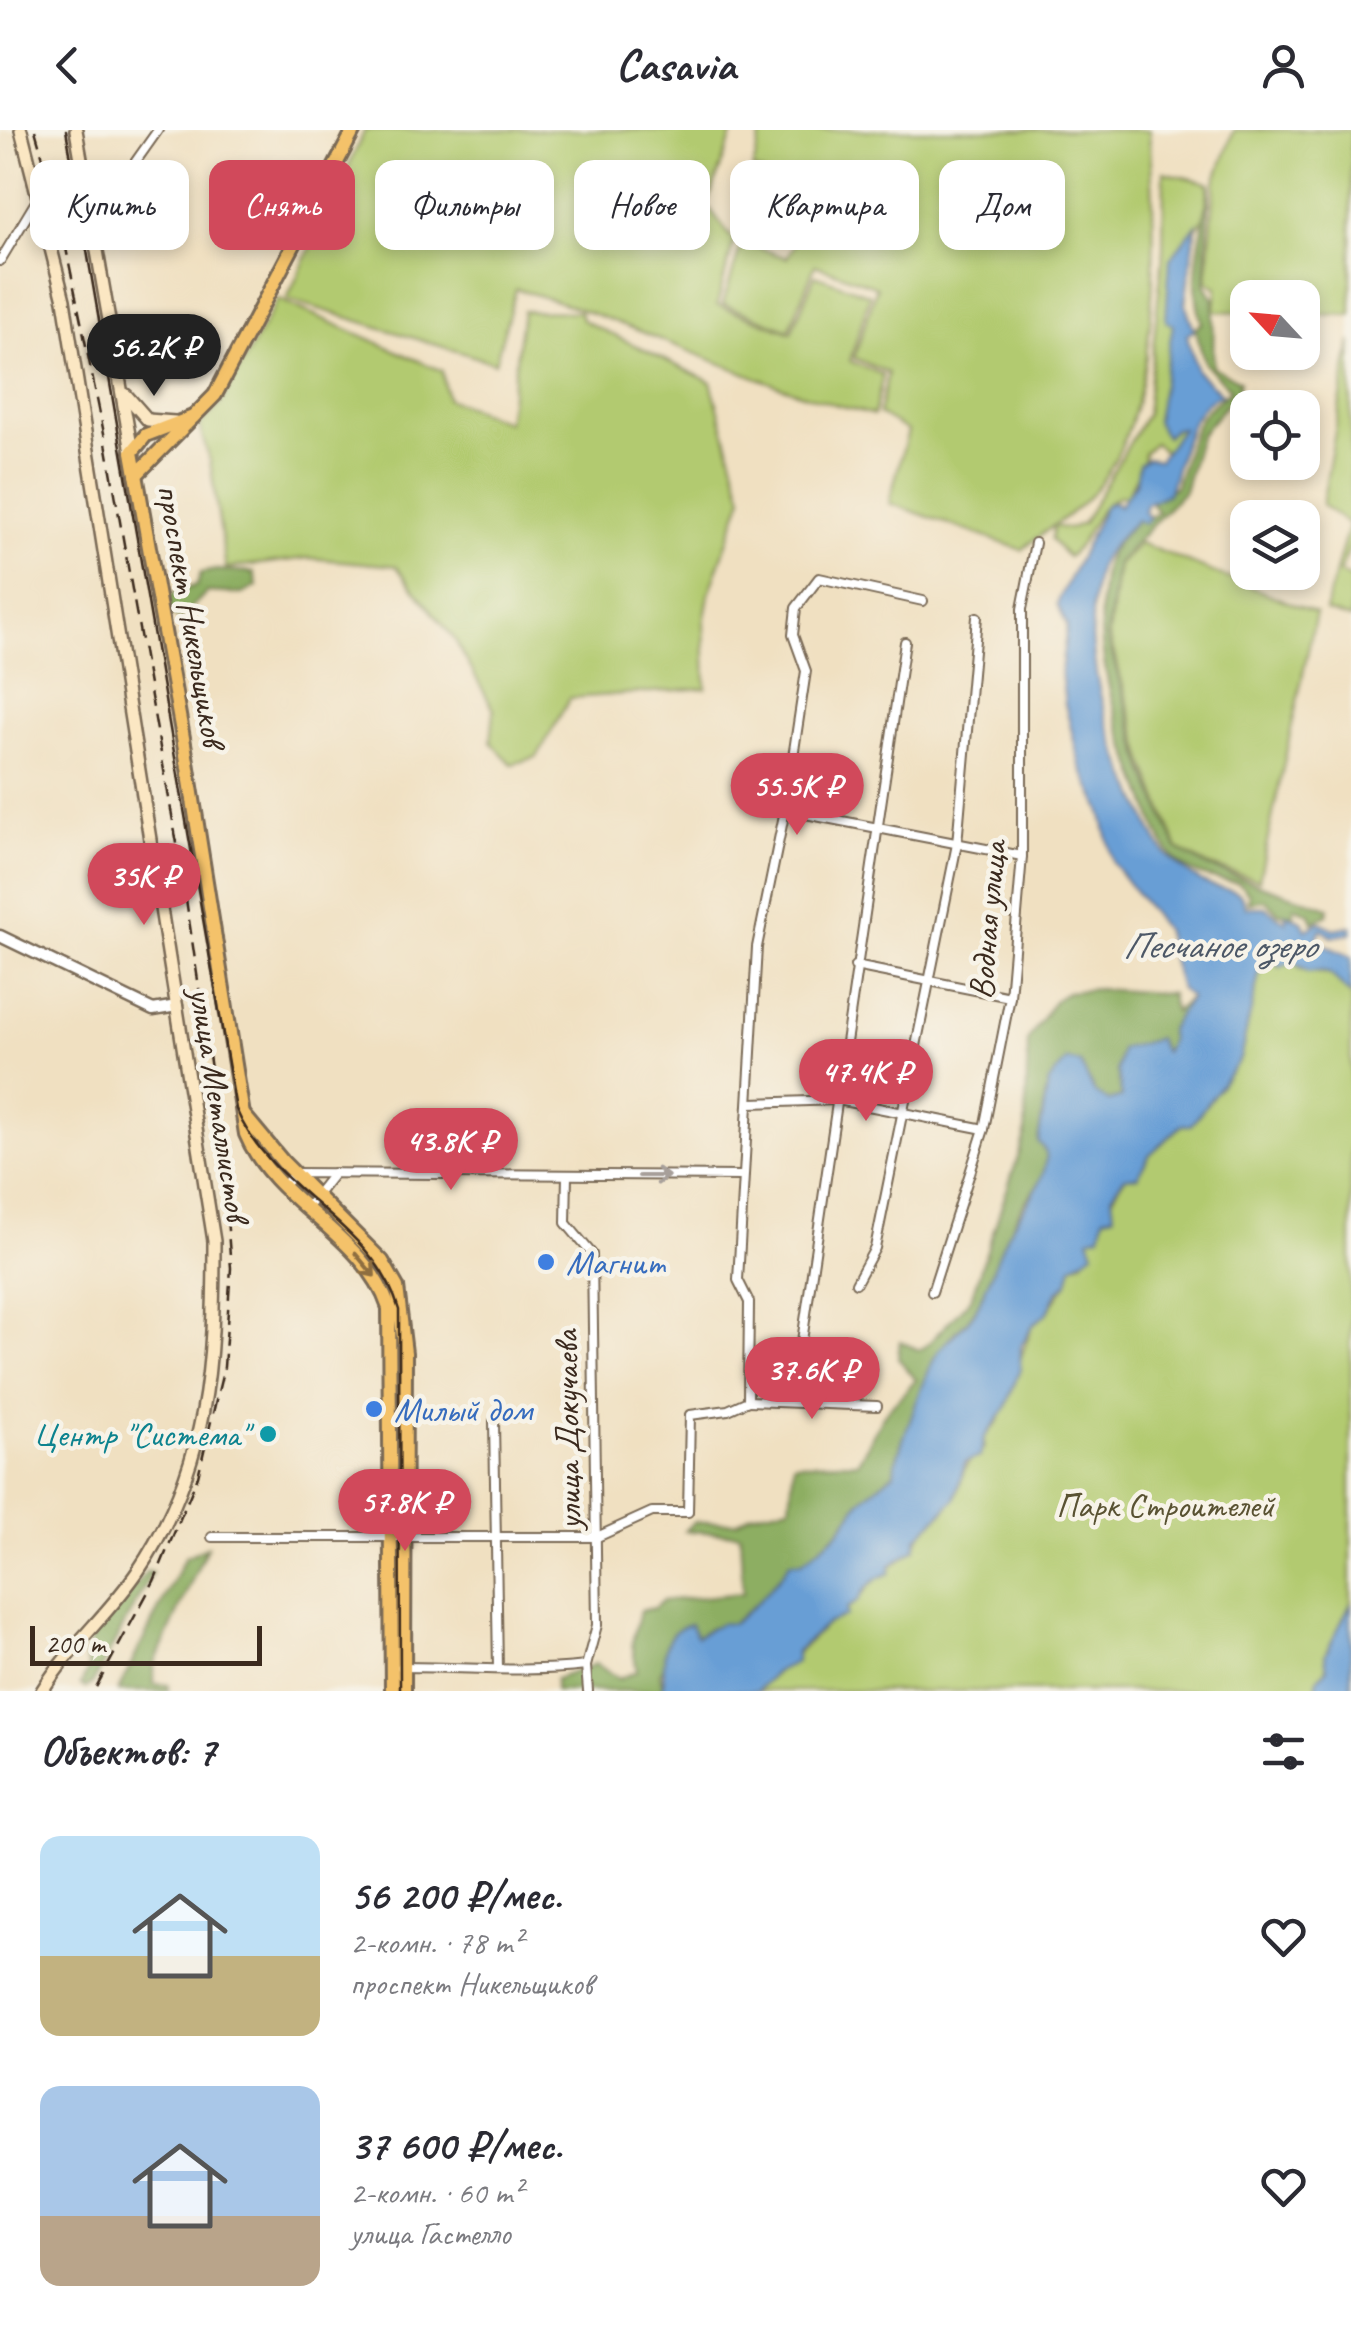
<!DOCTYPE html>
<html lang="ru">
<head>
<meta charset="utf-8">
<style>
	body { margin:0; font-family:Caveat,sans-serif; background:#f7f7f7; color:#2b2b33; height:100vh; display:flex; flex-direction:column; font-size:38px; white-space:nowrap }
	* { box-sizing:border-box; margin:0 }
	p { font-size:32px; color:#7c7c81 }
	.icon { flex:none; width:55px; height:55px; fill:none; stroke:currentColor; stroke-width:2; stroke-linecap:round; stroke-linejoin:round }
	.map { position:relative; height:1561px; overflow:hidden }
	.sheet { display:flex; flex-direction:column; background:#fff; flex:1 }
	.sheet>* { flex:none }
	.top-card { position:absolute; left:30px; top:30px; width:1292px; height:90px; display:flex; gap:20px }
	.needle { width:65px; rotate:296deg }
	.buttons { position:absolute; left:1230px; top:150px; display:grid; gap:20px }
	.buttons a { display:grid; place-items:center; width:90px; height:90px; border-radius:20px; background:#fff; box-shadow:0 5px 15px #0003; font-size:50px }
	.scale { position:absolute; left:30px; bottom:25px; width:232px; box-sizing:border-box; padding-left:10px; border:5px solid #3b2a1e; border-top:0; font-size:28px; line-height:35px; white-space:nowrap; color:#3b2a1e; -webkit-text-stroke:8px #f7f3e8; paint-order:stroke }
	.price { position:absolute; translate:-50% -85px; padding:0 22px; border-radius:35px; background:#d1495b; color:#fff; font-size:32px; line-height:65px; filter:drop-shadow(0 2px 5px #0008) }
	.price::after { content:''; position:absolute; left:50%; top:60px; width:30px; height:22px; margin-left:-15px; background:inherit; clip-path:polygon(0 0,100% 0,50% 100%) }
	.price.on { background:#222; color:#fff }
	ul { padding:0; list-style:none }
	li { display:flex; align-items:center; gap:30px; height:250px; padding:0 40px }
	li span { display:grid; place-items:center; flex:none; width:280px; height:200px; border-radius:20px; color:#555 }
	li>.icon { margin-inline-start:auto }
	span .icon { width:120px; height:120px; fill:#fffc; stroke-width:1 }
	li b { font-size:42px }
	h2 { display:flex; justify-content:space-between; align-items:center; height:120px; padding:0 40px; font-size:42px }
	.chip { padding:0 35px; border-radius:20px; background:#fff; box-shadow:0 5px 15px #0003; font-size:35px; line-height:90px }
	.chip.on { background:#d1495b; color:#fff }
	header { display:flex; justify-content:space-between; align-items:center; height:130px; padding:0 40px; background:#fff; font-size:45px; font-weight:800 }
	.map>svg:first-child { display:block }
	.green { fill:#b2ca6f; stroke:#767a46; stroke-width:2.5 }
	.forest { fill:#8dae62; stroke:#646c40; stroke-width:2.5 }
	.water { fill:#689ed5; stroke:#52647a; stroke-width:2.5 }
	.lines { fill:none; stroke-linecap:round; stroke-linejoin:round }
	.minor-casing { stroke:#7a6a57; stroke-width:12 }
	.tertiary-casing { stroke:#7a6a57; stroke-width:15 }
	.secondary-casing { stroke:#7a6a57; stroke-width:16 }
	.primary-casing { stroke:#7a6a57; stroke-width:18 }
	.minor { stroke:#fff; stroke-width:8 }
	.tertiary { stroke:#fff; stroke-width:10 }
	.secondary { stroke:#fbe7c3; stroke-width:11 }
	.primary { stroke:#f4c26a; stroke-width:12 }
	.tram { stroke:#3b2a1e; stroke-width:2.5 }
	.rail { stroke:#3b2a1e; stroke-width:2.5; stroke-dasharray:15 8; stroke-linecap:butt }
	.oneway { stroke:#a79f9a }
	.oneway2 { stroke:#8e6e40 }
	.shop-dot { fill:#3f7fe0; stroke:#f7f3e8; stroke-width:4 }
	.culture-dot { fill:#0f9aa8; stroke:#f7f3e8; stroke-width:4 }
	.labels { text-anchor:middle; stroke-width:9; stroke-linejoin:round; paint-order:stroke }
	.street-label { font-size:35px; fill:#3b2a1e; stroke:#f7f3e8 }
	.shop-label { font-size:35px; fill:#366cbe; stroke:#f7f3e8; text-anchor:start }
	.culture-label { font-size:35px; fill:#0d838f; stroke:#f7f3e8; text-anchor:end }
	.park-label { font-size:35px; fill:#595232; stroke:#f7f3e8 }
	.water-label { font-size:38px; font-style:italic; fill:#4d5867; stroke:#f7f3e8 }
</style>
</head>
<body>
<header><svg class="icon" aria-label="back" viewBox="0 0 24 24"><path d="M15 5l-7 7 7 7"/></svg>Casavia<svg class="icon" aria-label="person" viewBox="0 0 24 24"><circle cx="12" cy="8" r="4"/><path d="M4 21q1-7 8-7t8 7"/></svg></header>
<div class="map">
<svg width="1351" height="1561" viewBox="0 0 1351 1561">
	<rect width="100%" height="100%" fill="#f7f3e8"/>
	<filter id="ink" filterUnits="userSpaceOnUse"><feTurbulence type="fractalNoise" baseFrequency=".01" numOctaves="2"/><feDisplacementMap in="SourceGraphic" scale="20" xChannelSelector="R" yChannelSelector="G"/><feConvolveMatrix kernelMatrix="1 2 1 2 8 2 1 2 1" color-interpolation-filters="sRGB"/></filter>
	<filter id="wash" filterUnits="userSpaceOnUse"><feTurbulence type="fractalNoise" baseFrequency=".0048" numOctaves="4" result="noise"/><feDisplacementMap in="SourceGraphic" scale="40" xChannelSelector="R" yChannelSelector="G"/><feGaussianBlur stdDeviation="2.25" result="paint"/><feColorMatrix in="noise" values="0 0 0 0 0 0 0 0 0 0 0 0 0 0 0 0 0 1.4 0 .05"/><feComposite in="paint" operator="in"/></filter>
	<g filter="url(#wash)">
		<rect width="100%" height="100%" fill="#f0e0c1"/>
		<g class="green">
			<path d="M365 0H734L707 75 734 111 717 175 791 203 815 145 870 165 850 231 883 245 874 285C750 255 638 192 516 159L495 233 287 169Z"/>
			<path d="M762 0H1149C1156 103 1166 298 1082 373 1064 390 1041 403 1022 420L889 373 908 301 879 284 888 243 854 228 877 157 815 135 789 200 723 174 742 112 787 128 818 66 753 39Z"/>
			<polygon points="1234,0 1351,0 1351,185 1303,184 1302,168 1248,168 1247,182 1215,181 1217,157 1207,152 1215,52"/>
			<path d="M1164 42 1209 53 1205 87 1177 122 1180 188 1169 299 1174 301 1182 292 1184 303 1166 323 1154 313 1144 323C1143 344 1130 351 1126 370L1122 365C1091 376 1091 409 1068 427L1051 410 1054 396 1069 399 1083 393 1146 285 1163 124Z"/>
			<polygon points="278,169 442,241 447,269 507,292 523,181 580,182 582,190 711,252 743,367 709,464 704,493 706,558 570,568 537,627 512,634 491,612 494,580 455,510 396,436 309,428 226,438 210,331 199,296 220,275"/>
			<polygon points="1351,211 1351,416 1339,443 1351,448 1351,489 1325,481 1349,394 1322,375"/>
			<polygon points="1140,413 1316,483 1259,750 1210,736 1178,719 1145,634 1109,505 1118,435"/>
			<path d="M1271 829 1279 837 1294 832 1301 839 1336 845 1351 865V1473L1325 1525 1327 1540 1318 1548 1316 1561H757L828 1493 840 1487 877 1448 915 1419C919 1397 942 1389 953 1370 968 1346 954 1341 984 1318V1308L999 1290 1032 1196 1048 1182 1068 1151 1072 1136 1083 1131 1089 1107 1125 1047 1138 1046 1149 1025 1182 995H1191L1240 929 1262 831Z"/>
		</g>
		<g class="forest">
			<path d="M1210 53 1205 154 1214 169 1213 237 1240 251 1238 261 1200 305 1184 361 1117 433 1107 506 1144 639 1177 719 1208 737 1329 778 1327 785 1313 792 1310 784 1294 777V785L1279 783 1265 770 1248 772 1249 764 1239 753C1218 749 1199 748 1181 735 1162 721 1153 689 1145 667 1115 592 1090 516 1105 436 1108 418 1131 395 1144 384L1151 387 1158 382 1152 375 1154 368 1175 357C1185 333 1187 309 1201 287 1209 274 1223 270 1230 259L1205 234 1195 199 1202 193C1187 146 1204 101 1210 53Z"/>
			<polygon points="216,440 254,442 257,456 243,464 207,462 180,489 170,483 169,465 197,455 201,443"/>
			<path d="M1098 859 1171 864 1174 882 1191 867 1169 900 1171 911 1163 923 1142 916 1117 940 1122 967 1109 971 1095 963 1080 933 1068 930 1048 953 1038 1011C1040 1013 1046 1022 1047 1024 1052 1045 1030 1062 1021 1078 1002 1111 994 1149 974 1182 968 1192 961 1197 953 1204 937 1220 895 1323 894 1343L861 1370 837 1403 732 1494C705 1490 679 1523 660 1542L663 1561H555V1549L596 1534 619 1549 637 1541 632 1513 640 1481 654 1478 662 1471 743 1463 740 1404 685 1401 694 1392H736L750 1384 790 1376 794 1333 858 1332 884 1284 916 1250 898 1228 900 1211 919 1220 926 1216 971 1168 1025 1006 1028 910 1054 871 1067 862Z"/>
			<polygon points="207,1417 154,1535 154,1554 168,1555 168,1561 118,1561 185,1427"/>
			<polygon points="147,1441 152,1442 148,1450 93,1553 86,1558 81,1555 89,1537 85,1527 93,1505"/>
		</g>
		<g class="water">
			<path d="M1196 95 1185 173 1194 200 1187 205 1197 241 1222 265C1187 273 1179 336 1168 364L1146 374 1144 382 1150 388 1144 394 1137 390C1123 402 1101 425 1097 443 1081 522 1105 599 1139 672 1148 690 1154 711 1168 726 1178 736 1198 752 1212 756 1230 762 1240 755 1246 777H1265L1286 792 1285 784 1302 791 1306 799 1320 792 1334 799 1351 796V803L1332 807 1321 799 1316 811 1351 827V865C1335 852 1333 836 1309 842L1294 832 1279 837 1276 830 1262 831 1240 929 1191 995H1182L1149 1025 1138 1046 1124 1047 1112 1066 1114 1085 1104 1087 1100 1105 1089 1108 1094 1122 1072 1136 1068 1152 1057 1163 1048 1182 1032 1196 1021 1216 1020 1239 1006 1278 984 1308 980 1327 965 1332 955 1369 917 1408 915 1419 890 1436V1443C878 1447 862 1458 858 1471L846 1479 847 1486 828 1493 796 1521V1532L775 1542 757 1561H663C666 1537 656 1503 690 1494L697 1506 721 1493 732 1494C753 1478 777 1453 790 1432H802L838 1403 861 1370 894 1343C895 1327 925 1248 934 1229 943 1210 963 1200 974 1183 988 1158 995 1130 1007 1105 1019 1082 1042 1059 1046 1032 1048 1022 1044 1019 1038 1012L1048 953 1067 930 1080 933 1095 963 1109 971 1122 967 1117 940 1121 919 1157 909 1164 922 1170 911 1169 900 1190 867 1180 859 1164 799 1113 733 1101 680 1080 635 1065 574 1061 542 1067 495 1057 474 1105 375 1114 372 1119 376 1136 352 1139 334 1147 328 1159 330 1182 298 1174 299 1166 307 1156 291 1173 195 1166 191 1170 129Z"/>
			<polygon points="1351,1473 1351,1561 1316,1561 1318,1548 1327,1540 1325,1525"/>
		</g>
	</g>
	<g filter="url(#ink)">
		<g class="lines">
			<defs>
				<g id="minor">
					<polyline points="89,68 117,58 158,0"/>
					<polyline points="0,131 38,68"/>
					<polyline points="785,680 1022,726"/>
					<polyline points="855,836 1010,867"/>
					<polyline points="750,973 838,970 984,999"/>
					<polyline points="567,1045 566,1093 592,1124 597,1495 586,1536 588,1561"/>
					<polyline points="285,1054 295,1043 742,1046"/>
					<polyline points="308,1076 334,1043"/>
					<polyline points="856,1153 875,1118 957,714 977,487"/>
					<polyline points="932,1162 984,999 1010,867 1022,726 1022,479 1035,413"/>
					<polyline points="748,1271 877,1276"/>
					<polyline points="793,1272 905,512"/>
					<polyline points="494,1291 498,1539"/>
					<polyline points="212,1407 597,1407 652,1382 688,1382 690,1285 728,1280 748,1271 749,1172 738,1150 757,817 785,680 806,541 793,505 796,478 819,448 923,471"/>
					<path d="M401 1537C464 1537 524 1543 586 1536"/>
				</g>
				<polyline id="tertiary" points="0,806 153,880 177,876"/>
				<g id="secondary">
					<path d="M21 0 64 170 214 1111C214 1234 209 1335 138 1441 109 1484 69 1517 42 1561"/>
					<polyline points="76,0 132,322"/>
					<polyline points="126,265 148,290 175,292"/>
				</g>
				<g id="primary">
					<path d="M193 287 146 305 132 322 185 619 246 1004C275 1074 364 1103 389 1178L392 1561"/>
					<polyline points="136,345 215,265 354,0"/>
					<polyline points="243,984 283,1032 382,1131 397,1157 405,1223 404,1561"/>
				</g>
			</defs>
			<use href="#minor" class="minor-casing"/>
			<use href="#tertiary" class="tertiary-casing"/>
			<use href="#secondary" class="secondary-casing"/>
			<use href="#primary" class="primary-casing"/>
			<use href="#minor" class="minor"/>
			<use href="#tertiary" class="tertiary"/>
			<use href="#secondary" class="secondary"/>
			<use href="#primary" class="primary"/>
			<path class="tram" d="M66 0 236 979C270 1061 374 1092 399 1180L400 1561"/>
			<polyline class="rail" points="35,0 59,84 107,318 182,742 220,1000 231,1138 224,1237 198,1346 154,1451 94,1561"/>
		</g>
		<defs><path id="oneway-shaft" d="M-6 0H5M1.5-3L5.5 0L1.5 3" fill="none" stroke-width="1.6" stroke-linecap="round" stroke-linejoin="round" transform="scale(2.5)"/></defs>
		<use class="oneway" href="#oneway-shaft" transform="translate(654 1046)"/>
		<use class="oneway2" href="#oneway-shaft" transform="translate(365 1135) rotate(50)"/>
	</g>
	<g class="shop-dot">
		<circle cx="546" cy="1132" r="10"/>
		<circle cx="374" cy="1279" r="10"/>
	</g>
	<circle class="culture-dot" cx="268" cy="1304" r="10"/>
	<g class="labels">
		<g class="street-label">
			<text transform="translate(192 485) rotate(80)" y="12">проспект Никельщиков</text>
			<text transform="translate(987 790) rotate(-85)" y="12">Водная улица</text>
			<text transform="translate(220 974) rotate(81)" y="12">улица Металлистов</text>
			<text transform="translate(567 1300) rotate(-91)" y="12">улица Докучаева</text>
		</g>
		<g class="shop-label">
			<text x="566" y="1144">Магнит</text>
			<text x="394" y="1291">Милый дом</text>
		</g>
		<g class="culture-label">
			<text x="248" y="1316">Центр "Система"</text>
		</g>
		<g class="park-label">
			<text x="1165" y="1387">Парк Строителей</text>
		</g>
		<g class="water-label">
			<text x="1219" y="828">Песчаное озеро</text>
		</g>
	</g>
</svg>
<div class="buttons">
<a><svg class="needle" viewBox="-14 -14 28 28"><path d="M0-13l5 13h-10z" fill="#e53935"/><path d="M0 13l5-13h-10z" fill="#7c7c81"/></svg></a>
<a><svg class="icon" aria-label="locate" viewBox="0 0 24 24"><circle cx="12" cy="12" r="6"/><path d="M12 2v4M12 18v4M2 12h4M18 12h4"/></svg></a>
<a><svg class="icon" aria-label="layers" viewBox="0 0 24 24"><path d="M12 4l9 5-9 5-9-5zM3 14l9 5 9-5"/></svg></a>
</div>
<div class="scale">200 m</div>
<b class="price on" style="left:154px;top:269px">56.2K ₽</b>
<b class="price" style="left:797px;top:708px">55.5K ₽</b>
<b class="price" style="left:144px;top:798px">35K ₽</b>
<b class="price" style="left:866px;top:994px">47.4K ₽</b>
<b class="price" style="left:451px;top:1063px">43.8K ₽</b>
<b class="price" style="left:812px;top:1292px">37.6K ₽</b>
<b class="price" style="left:405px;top:1424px">57.8K ₽</b>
<div class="top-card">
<a class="chip">Купить</a>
<a class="chip on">Снять</a>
<a class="chip">Фильтры</a>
<a class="chip">Новое</a>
<a class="chip">Квартира</a>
<a class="chip">Дом</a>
</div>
</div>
<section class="sheet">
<h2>Объектов: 7<svg class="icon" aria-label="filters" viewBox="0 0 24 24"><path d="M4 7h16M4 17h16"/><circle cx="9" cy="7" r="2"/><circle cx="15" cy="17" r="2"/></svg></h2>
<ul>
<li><span style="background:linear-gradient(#bfe0f5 60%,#c2b280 0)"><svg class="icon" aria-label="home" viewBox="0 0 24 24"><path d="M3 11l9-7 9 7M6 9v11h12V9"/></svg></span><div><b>56 200 ₽/мес.</b><p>2-комн. · 78 m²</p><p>проспект Никельщиков</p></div><svg class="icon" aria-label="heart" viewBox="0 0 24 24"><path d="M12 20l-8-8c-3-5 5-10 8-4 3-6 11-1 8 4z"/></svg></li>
<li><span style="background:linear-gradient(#a9c7e8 65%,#b9a48a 0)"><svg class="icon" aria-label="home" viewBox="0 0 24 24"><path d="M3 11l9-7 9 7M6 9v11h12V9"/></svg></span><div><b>37 600 ₽/мес.</b><p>2-комн. · 60 m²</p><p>улица Гастелло</p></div><svg class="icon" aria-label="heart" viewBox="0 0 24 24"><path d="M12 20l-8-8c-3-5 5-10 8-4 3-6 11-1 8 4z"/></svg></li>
</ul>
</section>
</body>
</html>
